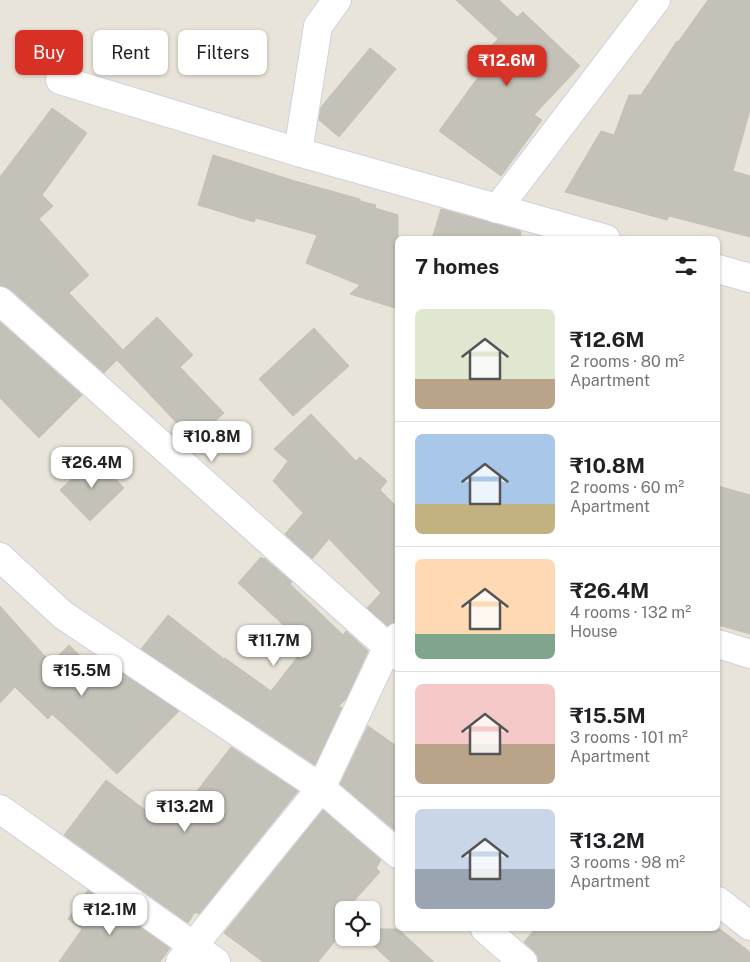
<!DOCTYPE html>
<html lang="en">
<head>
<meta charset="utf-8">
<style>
	body { margin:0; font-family:"Public Sans",sans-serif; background:#f6f6f6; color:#202124; height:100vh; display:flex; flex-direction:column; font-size:19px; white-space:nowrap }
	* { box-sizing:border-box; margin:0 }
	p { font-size:16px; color:#757577 }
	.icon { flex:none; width:28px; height:28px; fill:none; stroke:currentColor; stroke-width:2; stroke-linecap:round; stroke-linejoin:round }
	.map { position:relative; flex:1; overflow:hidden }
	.panel { position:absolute; left:395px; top:236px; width:325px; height:695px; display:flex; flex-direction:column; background:#fff; border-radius:8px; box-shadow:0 1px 4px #0004 }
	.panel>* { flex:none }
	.guide { position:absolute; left:15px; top:30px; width:305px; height:45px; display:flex; gap:10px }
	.fabs { position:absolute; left:335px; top:901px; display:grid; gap:10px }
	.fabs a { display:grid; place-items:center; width:45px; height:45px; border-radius:8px; background:#fff; box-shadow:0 1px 4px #0004; font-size:25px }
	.price { position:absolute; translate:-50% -42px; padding:0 11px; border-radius:10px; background:#fff; color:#222; font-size:16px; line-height:32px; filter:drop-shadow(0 1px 2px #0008) }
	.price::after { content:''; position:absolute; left:50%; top:30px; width:15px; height:11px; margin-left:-8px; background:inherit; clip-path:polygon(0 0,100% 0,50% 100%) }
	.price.current { background:#d93025; color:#fff }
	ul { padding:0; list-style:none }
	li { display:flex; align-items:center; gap:15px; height:125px; padding:0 20px }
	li+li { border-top:1px solid #e0e0e0 }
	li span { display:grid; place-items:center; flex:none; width:140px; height:100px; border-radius:8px; color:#555 }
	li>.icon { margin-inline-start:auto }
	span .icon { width:60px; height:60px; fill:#fffc; stroke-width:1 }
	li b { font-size:21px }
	h2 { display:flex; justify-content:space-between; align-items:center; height:60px; padding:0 20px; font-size:21px }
	.pill { padding:0 18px; border-radius:8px; background:#fff; box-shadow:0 1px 4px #0004; font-size:18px; line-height:45px }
	.pill.current { background:#d93025; color:#fff }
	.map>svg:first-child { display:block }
	.building { fill:#c4c2b8; stroke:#c3c0b3 }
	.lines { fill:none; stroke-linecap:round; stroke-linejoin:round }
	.minor-casing { stroke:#cfcfdf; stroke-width:30 }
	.minor { stroke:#fff; stroke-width:28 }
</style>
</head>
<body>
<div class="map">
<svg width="750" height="962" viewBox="0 0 750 962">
	<rect width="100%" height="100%" fill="#e8e4d9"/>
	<g class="building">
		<polygon points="456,0 499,0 517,17 523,12 580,66 534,115 542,120 501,176 439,131 490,61 483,54 498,39"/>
		<polygon points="708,0 750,0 750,110 733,171 750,176 750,237 669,216 667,220 565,192 601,131 614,135 629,95 641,95 677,41 678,42"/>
		<polygon points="370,48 396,69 339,137 319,120 321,107"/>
		<polygon points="52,108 87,133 42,195 53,206 39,219 89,275 69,293 123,350 157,317 193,355 180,367 224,413 194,441 117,360 104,373 10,289 0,286 0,177"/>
		<polygon points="213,155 295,181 360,199 360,201 376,205 375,208 398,215 398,309 350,294 360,285 306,263 317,235 256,218 254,222 198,205"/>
		<polygon points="441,209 521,231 520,239 432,239"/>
		<polygon points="0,322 82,395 39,438 0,398"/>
		<polygon points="314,328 349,366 293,416 259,379"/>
		<polygon points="311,414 356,461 360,457 387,481 380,490 398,508 398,622 387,626 367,608 381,593 329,539 312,559 285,534 303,513 273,481 288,461 274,449"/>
		<polygon points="95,457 124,488 90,521 60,490"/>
		<polygon points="718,486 750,495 750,634 718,625"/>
		<polygon points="261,557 263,559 264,558 292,582 290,584 343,635 346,631 368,651 346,699 339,706 342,708 315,765 141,649 168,615 224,659 225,658 271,691 306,646 238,583"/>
		<polygon points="0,606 51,663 69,645 111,686 122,673 179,711 117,774 52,714 48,719 15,687 0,703"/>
		<polygon points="368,726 398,747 398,833 340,784"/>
		<polygon points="231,747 298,791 199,914 195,912 188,923 64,835 106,780 162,823 180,798 187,804"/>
		<polygon points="323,810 381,860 376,868 380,872 353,902 361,909 360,910 344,910 344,930 318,962 263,962 224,933"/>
		<polygon points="88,890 170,948 160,962 59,962 82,929 68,919"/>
		<polygon points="371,929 398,929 434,962 391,962 365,938 371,938"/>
		<polygon points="535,929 720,929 750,952 750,962 538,962 538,956 534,951 524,942"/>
	</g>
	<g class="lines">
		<defs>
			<g id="minor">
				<polyline points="60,80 298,152 318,26 337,0"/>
				<polyline points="298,152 606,239"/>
				<polyline points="497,209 656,0"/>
				<polyline points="718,269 750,278"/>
				<polyline points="0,301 398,656"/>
				<polyline points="0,557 63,615 321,788 398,854"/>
				<polyline points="718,644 750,654"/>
				<polyline points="0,809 216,962"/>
				<polyline points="718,901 750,926"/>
				<polyline points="485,929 523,962"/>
				<polyline points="180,962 321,788 387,648 398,637"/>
			</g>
		</defs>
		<use href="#minor" class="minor-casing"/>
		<use href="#minor" class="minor"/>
	</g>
</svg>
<div class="fabs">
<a><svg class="icon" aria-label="locate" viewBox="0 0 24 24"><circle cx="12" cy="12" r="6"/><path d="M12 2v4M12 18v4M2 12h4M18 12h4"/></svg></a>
</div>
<b class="price current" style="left:507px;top:87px">₹12.6M</b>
<b class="price" style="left:212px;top:463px">₹10.8M</b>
<b class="price" style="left:92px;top:489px">₹26.4M</b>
<b class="price" style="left:274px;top:667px">₹11.7M</b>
<b class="price" style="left:82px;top:697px">₹15.5M</b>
<b class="price" style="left:185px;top:833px">₹13.2M</b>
<b class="price" style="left:110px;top:936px">₹12.1M</b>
<div class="guide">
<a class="pill current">Buy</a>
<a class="pill">Rent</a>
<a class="pill">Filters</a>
</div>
<section class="panel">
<h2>7 homes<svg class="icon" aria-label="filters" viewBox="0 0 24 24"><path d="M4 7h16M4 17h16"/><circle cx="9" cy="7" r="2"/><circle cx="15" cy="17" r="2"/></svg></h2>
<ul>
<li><span style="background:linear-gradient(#dfe7d0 70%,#b9a48a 0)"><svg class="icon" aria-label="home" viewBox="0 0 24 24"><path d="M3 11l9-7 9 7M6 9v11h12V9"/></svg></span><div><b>₹12.6M</b><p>2 rooms · 80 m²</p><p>Apartment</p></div></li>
<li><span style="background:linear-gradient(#a9c7e8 70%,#c2b280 0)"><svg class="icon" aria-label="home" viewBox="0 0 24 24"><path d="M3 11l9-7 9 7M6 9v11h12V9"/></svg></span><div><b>₹10.8M</b><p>2 rooms · 60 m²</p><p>Apartment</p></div></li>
<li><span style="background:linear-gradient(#ffd9b3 75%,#7fa58c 0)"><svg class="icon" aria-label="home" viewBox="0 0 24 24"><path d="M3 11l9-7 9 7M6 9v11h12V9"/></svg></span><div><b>₹26.4M</b><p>4 rooms · 132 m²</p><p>House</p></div></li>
<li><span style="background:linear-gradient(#f6c9c9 60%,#b9a48a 0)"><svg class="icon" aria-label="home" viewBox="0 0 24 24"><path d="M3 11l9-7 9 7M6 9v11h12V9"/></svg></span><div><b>₹15.5M</b><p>3 rooms · 101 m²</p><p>Apartment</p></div></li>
<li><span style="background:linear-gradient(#c9d6e8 60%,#9aa5b1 0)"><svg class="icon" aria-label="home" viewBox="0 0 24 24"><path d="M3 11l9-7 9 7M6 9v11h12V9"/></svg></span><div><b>₹13.2M</b><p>3 rooms · 98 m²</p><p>Apartment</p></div></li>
</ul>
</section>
</div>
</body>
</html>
